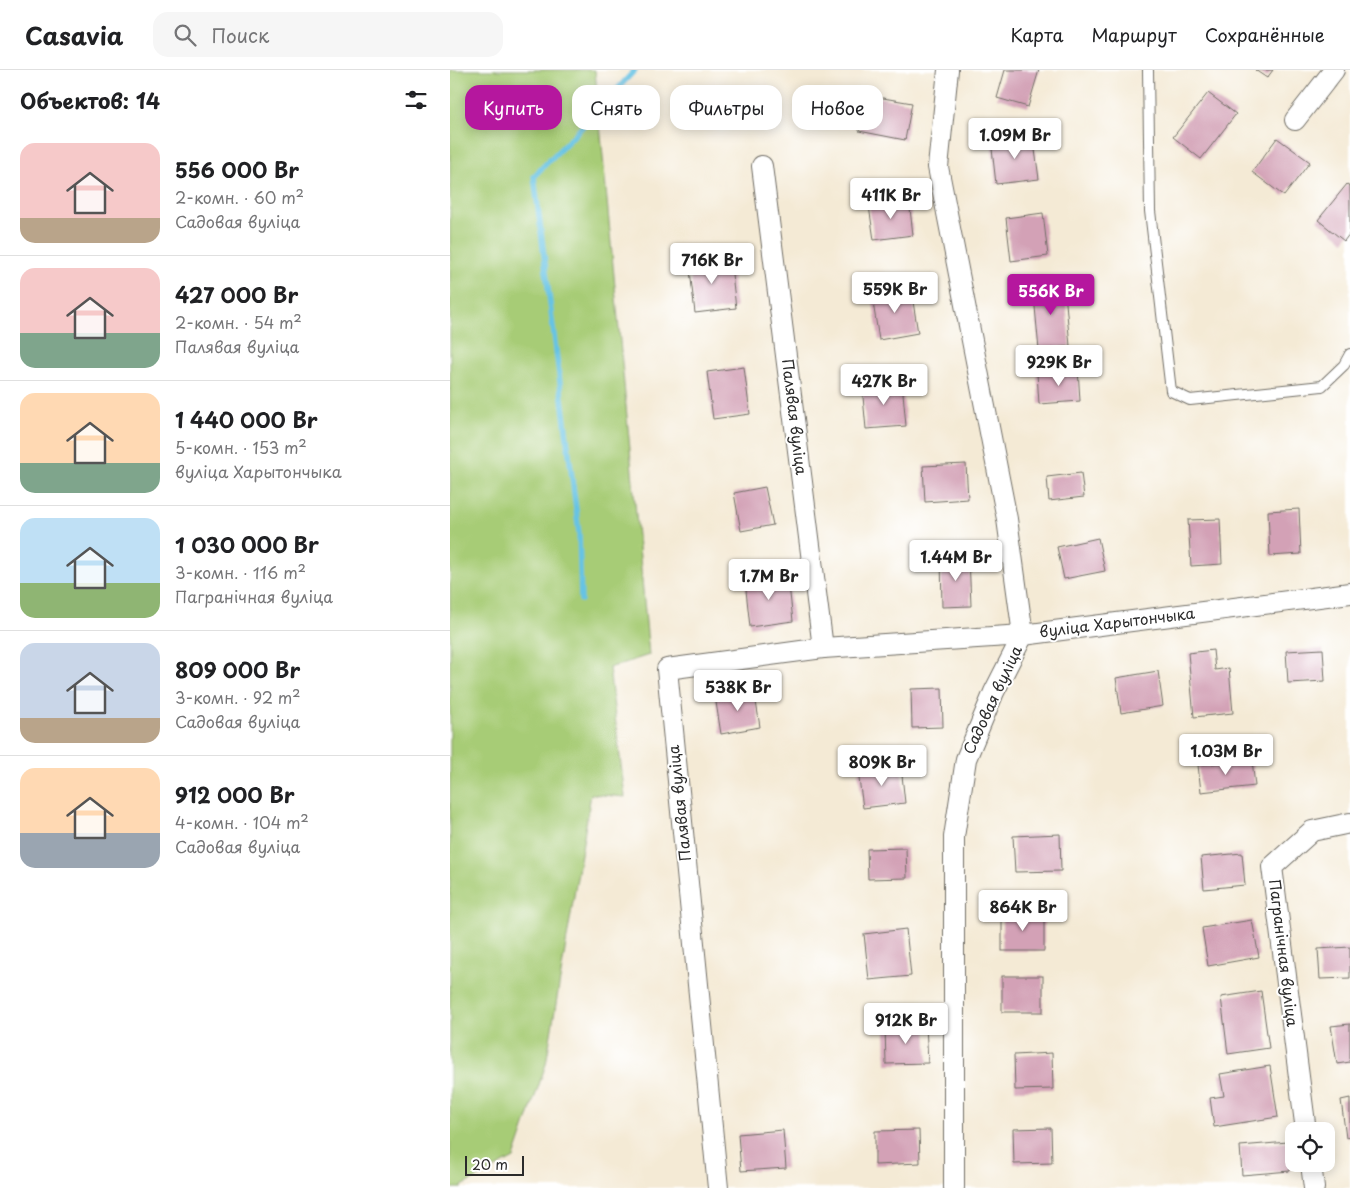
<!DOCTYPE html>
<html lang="ru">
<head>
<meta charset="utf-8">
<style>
	body { margin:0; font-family:"Playpen Sans",sans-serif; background:#f6f6f6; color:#202124; height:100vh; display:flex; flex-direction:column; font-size:19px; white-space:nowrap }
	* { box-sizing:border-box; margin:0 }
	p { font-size:16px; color:#757577 }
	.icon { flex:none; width:28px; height:28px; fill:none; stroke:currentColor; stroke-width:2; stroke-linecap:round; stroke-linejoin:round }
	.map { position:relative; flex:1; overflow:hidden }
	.details { display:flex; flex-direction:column; background:#fff; width:450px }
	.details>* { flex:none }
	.guide { position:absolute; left:15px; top:15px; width:475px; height:45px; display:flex; gap:10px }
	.fabs { position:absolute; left:835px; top:1052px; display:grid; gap:10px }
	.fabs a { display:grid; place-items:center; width:50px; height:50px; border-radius:10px; background:#fff; box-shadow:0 2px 12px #0003; font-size:25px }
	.scale { position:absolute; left:15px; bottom:12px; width:59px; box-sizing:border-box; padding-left:5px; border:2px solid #2b2b2b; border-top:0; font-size:14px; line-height:18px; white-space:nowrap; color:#2b2b2b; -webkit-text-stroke:4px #fff; paint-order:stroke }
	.price { position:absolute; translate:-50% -42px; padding:0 11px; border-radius:5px; background:#fff; color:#222; font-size:16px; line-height:32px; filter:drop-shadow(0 1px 2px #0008) }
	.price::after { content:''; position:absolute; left:50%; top:30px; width:15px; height:11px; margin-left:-8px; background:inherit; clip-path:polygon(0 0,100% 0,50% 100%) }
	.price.current { background:#b5179e; color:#fff }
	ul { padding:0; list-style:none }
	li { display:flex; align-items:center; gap:15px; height:125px; padding:0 20px }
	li+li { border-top:1px solid #e0e0e0 }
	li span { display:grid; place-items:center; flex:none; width:140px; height:100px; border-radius:15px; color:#555 }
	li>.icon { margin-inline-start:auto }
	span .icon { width:60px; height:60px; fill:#fffc; stroke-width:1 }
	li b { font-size:21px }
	h2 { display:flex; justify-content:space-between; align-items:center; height:60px; padding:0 20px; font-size:21px }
	.pill { padding:0 18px; border-radius:15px; background:#fff; box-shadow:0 2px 12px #0003; font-size:18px; line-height:45px }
	.pill.current { background:#b5179e; color:#fff }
	header { display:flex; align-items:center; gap:30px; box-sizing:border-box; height:70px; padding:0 25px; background:#fff; border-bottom:1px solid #e0e0e0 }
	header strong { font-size:24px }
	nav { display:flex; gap:28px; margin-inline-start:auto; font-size:18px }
	.search { width:350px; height:45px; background:#f6f6f6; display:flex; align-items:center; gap:12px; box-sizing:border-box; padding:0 18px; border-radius:15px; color:#757577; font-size:19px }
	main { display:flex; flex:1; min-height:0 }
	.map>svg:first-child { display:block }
	.green { fill:#a7cc76; stroke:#697c50 }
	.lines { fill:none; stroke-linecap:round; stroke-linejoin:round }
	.stream { stroke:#66c3e4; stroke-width:5.5 }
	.building { fill:#d3a1b6 }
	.service-casing { stroke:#716e66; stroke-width:12 }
	.minor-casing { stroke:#716e66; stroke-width:22 }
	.service { stroke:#fff; stroke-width:10 }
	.minor { stroke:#fff; stroke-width:20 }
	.labels { text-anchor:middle; stroke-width:4; stroke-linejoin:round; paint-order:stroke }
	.street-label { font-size:15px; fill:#2b2b2b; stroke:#fff }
</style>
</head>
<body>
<header>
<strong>Casavia</strong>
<div class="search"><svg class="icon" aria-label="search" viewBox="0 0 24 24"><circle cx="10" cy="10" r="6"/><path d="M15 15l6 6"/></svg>Поиск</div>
<nav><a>Карта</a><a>Маршрут</a><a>Сохранённые</a></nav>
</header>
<main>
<section class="details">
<h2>Объектов: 14<svg class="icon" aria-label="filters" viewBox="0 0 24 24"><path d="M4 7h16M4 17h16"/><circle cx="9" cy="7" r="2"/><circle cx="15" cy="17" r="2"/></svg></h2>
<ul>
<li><span style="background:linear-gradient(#f6c9c9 75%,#b9a48a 0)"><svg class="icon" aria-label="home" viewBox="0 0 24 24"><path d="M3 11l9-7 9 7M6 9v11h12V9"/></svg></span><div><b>556 000 Br</b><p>2-комн. · 60 m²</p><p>Садовая вуліца</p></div></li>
<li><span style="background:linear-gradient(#f6c9c9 65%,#7fa58c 0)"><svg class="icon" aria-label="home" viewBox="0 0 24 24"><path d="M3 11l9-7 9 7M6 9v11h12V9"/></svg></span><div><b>427 000 Br</b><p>2-комн. · 54 m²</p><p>Палявая вуліца</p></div></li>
<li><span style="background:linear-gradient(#ffd9b3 70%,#7fa58c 0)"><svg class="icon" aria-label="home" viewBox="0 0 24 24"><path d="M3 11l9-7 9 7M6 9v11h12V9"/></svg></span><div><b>1 440 000 Br</b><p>5-комн. · 153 m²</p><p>вуліца Харытончыка</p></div></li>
<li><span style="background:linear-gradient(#bfe0f5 65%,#8fb573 0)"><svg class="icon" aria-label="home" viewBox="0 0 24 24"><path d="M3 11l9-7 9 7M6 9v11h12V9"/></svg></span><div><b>1 030 000 Br</b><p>3-комн. · 116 m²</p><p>Пагранічная вуліца</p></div></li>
<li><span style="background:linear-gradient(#c9d6e8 75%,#b9a48a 0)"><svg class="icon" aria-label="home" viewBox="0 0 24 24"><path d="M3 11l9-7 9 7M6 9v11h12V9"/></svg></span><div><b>809 000 Br</b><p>3-комн. · 92 m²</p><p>Садовая вуліца</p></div></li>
<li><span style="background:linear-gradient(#ffd9b3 65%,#9aa5b1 0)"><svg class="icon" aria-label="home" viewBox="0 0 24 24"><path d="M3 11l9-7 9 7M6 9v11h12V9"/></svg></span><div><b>912 000 Br</b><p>4-комн. · 104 m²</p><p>Садовая вуліца</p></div></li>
</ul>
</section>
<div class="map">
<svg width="900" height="1118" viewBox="0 0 900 1118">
	<rect width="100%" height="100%" fill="#fff"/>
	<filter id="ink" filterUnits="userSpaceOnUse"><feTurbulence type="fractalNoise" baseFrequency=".02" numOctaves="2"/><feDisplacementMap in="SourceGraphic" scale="10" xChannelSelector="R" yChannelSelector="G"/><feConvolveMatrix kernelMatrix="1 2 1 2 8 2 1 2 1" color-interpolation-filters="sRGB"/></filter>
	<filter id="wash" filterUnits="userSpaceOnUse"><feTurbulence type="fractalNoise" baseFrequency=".0096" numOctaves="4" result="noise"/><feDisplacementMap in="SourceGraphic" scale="20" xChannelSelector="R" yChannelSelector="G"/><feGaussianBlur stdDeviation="1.12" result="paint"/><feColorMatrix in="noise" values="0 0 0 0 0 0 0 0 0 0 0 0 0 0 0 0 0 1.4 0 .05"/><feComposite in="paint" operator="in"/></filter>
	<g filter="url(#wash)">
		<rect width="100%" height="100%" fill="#f4ead5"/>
		<polygon class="green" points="0,0 145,0 199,585 159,598 175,727 141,724 96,994 64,1088 12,1116 12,1118 0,1118"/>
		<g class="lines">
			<polyline class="stream" points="131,530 129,463 84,106 133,56 185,0"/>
		</g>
		<g id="blocks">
			<g class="building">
				<polygon points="555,0 589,0 578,37 547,28"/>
				<polygon points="805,0 823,0 817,8"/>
				<polygon points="758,23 786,44 751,89 723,67"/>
				<polygon points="416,25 462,33 455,70 409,61"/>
				<polygon points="583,65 589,109 546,114 541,70"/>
				<polygon points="827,68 860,92 834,126 802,102"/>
				<polygon points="897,114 900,116 900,163 894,171 868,150"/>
				<polygon points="459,130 463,165 424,170 419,136"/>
				<polygon points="593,143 598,186 561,191 556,148"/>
				<polygon points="280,187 286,238 245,243 239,192"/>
				<polygon points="614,212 620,276 589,280 583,215"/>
				<polygon points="461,219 468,263 429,270 422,226"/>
				<polygon points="294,297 300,344 263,349 257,302"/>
				<polygon points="628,299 630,331 589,334 587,303"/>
				<polygon points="452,312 456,356 416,359 412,316"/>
				<polygon points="516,394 518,429 475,432 473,396"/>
				<polygon points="631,403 634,427 599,431 597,407"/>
				<polygon points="315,417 323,455 291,461 284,423"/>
				<polygon points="849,439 851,484 820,486 818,441"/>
				<polygon points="770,449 772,494 741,496 738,450"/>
				<polygon points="648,468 655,501 614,509 607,477"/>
				<polygon points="519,487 521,536 492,537 491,488"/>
				<polygon points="338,506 343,551 300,557 295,511"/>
				<polygon points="873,579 875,611 838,613 836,581"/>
				<polygon points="763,580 765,600 779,598 783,643 744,647 738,583"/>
				<polygon points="708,601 713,636 671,643 666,608"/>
				<polygon points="492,618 493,657 462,658 461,619"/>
				<polygon points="304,619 310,657 271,664 265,626"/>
				<polygon points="802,690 805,716 751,722 748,695"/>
				<polygon points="451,696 455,733 413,738 408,701"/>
				<polygon points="610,764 611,801 565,802 563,766"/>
				<polygon points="456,778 457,808 418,809 417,779"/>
				<polygon points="792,783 795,815 754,819 751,787"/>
				<rect x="552" y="844" width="42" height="37"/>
				<polygon points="802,850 809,887 758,896 752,858"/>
				<polygon points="456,859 461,906 419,910 414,864"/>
				<polygon points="900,877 900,908 870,909 868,879"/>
				<rect x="552" y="906" width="41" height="36"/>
				<polygon points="811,921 819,978 778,984 771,927"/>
				<polygon points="900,954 900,992 887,994 881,956"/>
				<polygon points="476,955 478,993 436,994 435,956"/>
				<polygon points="602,983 603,1019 565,1020 564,985"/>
				<polygon points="820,996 828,1047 764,1057 760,1028 774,1026 770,1004"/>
				<polygon points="900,1028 900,1067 896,1068 891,1030"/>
				<polygon points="601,1058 602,1093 564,1094 563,1059"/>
				<polygon points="333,1060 336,1098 291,1101 288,1064"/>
				<polygon points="469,1060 470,1093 425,1095 425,1061"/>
				<polygon points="838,1072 840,1101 792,1105 790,1076"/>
			</g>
		</g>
	</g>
	<g filter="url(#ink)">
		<use href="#blocks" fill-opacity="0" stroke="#716e66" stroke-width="1"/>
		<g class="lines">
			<defs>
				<polyline id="service" points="698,0 700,141 721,321 740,330 872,316 894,295 900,284"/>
				<g id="minor">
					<polyline points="498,0 488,97 557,449 573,565 544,622 516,689 504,767 504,1118"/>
					<polyline points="845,50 884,0"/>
					<polyline points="373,578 573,565 900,523"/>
					<polyline points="856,1061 822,797 862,761 900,753"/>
					<polyline points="861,1094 864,1118"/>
					<polyline points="268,1118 217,599 373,578 312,96"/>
				</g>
			</defs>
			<use href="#service" class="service-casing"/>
			<use href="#minor" class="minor-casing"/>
			<use href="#service" class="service"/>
			<use href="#minor" class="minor"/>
		</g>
	</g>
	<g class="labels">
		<g class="street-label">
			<text transform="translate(344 347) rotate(83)" y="5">Палявая вуліца</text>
			<text transform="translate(667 553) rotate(-7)" y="5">вуліца Харытончыка</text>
			<text transform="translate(543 630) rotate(-65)" y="5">Садовая вуліца</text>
			<text transform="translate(230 733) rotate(-96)" y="5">Палявая вуліца</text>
			<text transform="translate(833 883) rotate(83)" y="5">Пагранічная вуліца</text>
		</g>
	</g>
</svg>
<div class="fabs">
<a><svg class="icon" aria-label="locate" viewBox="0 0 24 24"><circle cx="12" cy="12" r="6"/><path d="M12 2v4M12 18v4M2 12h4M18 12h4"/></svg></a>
</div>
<div class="scale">20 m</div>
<b class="price" style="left:565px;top:90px">1.09M Br</b>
<b class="price" style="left:441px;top:150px">411K Br</b>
<b class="price" style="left:262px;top:215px">716K Br</b>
<b class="price" style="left:445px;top:244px">559K Br</b>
<b class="price current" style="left:601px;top:246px">556K Br</b>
<b class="price" style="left:609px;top:317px">929K Br</b>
<b class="price" style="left:434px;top:336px">427K Br</b>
<b class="price" style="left:506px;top:512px">1.44M Br</b>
<b class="price" style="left:319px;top:531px">1.7M Br</b>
<b class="price" style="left:288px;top:642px">538K Br</b>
<b class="price" style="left:776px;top:706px">1.03M Br</b>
<b class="price" style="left:432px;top:717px">809K Br</b>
<b class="price" style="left:573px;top:862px">864K Br</b>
<b class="price" style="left:456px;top:975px">912K Br</b>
<div class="guide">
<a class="pill current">Купить</a>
<a class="pill">Снять</a>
<a class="pill">Фильтры</a>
<a class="pill">Новое</a>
</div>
</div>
</main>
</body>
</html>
